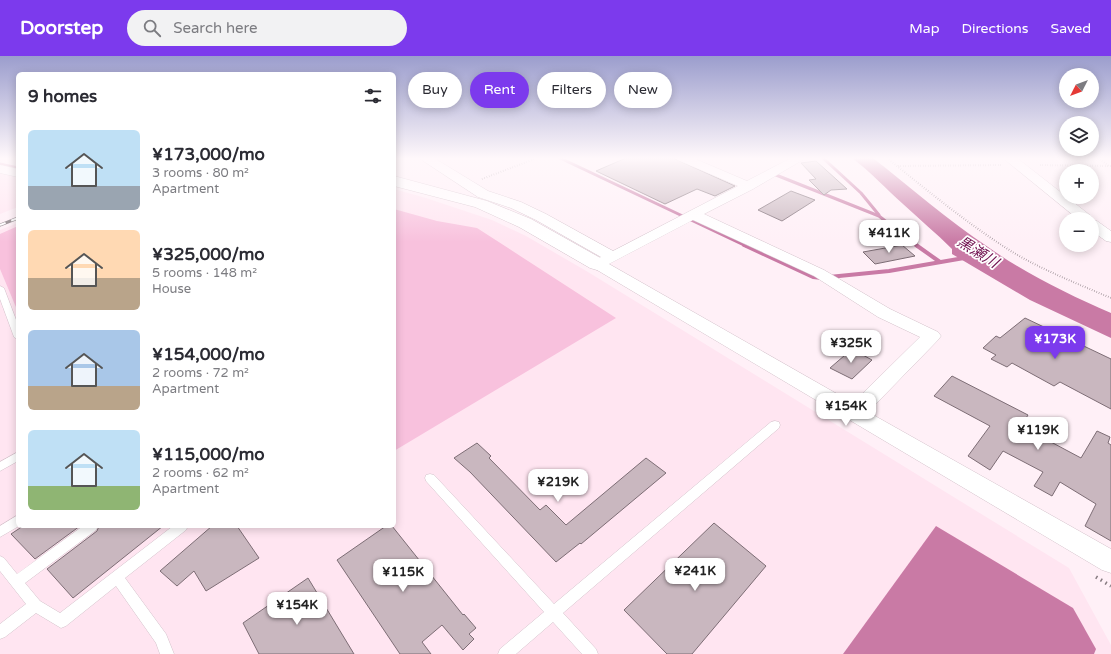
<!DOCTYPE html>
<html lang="en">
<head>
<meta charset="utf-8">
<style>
	body { margin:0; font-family:"Varela Round","Noto Sans JP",sans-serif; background:#f2f2f3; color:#2b2b33; height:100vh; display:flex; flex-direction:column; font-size:15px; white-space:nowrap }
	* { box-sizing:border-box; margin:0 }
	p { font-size:13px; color:#7c7c81 }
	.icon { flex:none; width:22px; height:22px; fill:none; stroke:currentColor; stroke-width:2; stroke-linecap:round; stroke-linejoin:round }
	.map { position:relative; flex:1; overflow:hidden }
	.side { position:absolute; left:16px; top:16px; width:380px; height:456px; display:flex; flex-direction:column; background:#fff; border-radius:6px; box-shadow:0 2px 10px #0003 }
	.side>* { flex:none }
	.guide { position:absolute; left:408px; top:16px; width:380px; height:36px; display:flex; gap:8px }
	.needle { width:26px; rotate:228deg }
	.controls { position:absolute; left:1059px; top:12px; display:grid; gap:8px }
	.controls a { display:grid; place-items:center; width:40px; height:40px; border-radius:50%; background:#fff; box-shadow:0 2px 10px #0003; font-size:20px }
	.price { position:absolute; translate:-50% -34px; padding:0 9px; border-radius:8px; background:#fff; color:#222; font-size:13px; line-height:26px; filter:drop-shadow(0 1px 2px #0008) }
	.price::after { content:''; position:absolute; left:50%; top:24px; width:12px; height:9px; margin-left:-6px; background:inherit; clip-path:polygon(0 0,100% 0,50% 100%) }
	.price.on { background:#7c3aed; color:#fff }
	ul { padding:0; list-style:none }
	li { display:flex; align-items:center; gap:12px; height:100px; padding:0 12px }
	li span { display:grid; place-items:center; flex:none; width:112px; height:80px; border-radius:6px; color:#555 }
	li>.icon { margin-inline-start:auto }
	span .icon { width:48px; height:48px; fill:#fffc; stroke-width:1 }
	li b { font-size:17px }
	h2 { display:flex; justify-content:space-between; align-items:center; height:48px; padding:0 12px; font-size:17px }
	.pill { padding:0 14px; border-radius:18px; background:#fff; box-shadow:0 2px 10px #0003; font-size:14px; line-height:36px }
	.pill.on { background:#7c3aed; color:#fff }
	header { display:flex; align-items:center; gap:24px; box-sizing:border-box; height:56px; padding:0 20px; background:#7c3aed; color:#fff }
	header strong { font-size:19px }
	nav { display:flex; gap:22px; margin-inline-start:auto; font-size:14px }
	.search { width:280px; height:36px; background:#f2f2f3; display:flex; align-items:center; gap:10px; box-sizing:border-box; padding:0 14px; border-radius:22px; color:#7c7c81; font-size:15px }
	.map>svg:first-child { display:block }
	.built { fill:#ffe5f1 }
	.green { fill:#f8c1dd }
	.water { fill:#c97aa5 }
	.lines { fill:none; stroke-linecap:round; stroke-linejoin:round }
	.stream-far1 { stroke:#c97aa5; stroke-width:3 }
	.stream { stroke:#c97aa5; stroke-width:4 }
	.building { fill:#c9b7bf; stroke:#7d6d75 }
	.service-casing { stroke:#d3c1ca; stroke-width:1 }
	.minor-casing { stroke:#d3c1ca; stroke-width:1 }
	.tertiary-casing { stroke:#d3c1ca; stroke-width:1 }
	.path-far1 { stroke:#867b80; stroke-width:2; stroke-dasharray:0.5 2; stroke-linecap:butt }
	.path { stroke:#867b80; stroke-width:3.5; stroke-dasharray:1.5 4; stroke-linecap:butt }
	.service { fill:#fff; fill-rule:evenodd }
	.minor { fill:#fff; fill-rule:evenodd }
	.tertiary { fill:#fff; fill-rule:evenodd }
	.rail-casing { stroke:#867b80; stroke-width:3 }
	.rail { stroke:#fff; stroke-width:2; stroke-dasharray:6; stroke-linecap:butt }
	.labels { text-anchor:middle; stroke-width:3.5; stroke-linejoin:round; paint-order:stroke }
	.water-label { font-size:15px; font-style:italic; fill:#711250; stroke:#fff }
</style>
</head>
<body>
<header>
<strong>Doorstep</strong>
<div class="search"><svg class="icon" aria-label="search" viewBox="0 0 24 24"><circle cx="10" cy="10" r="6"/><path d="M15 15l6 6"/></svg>Search here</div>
<nav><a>Map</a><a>Directions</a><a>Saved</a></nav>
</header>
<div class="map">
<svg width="1111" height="598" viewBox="0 0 1111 598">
	<rect width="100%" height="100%" fill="#fff0f7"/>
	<g class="built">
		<polygon points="0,117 18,121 18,151 0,158"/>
		<polygon points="394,133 426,142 492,164 526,180 588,216 1069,512 1111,589 1111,598 0,598 0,174 18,167 18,470 394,470"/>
	</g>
	<g class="green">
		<polygon points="394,153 437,165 477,172 616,262 394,395"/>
		<polygon points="18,170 18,256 0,213 0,178"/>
	</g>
	<g class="water">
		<path d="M852 102H873C911 132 948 164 988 191 1026 218 1069 239 1111 257V282L1030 244 952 198V193C936 177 919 163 903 148 886 133 871 116 852 102Z"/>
		<polygon points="936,470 1073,552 1096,593 1094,598 843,598"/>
	</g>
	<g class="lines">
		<g class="stream-far1">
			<polyline points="560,102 746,190"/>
			<polyline points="823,102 861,137 879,159"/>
			<polyline points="0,108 18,112"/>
			<polyline points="776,119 879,160 917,190"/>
		</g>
		<g class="stream">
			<polyline points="744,189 813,221 822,222"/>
			<polyline points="916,189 940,206"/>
			<polyline points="829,221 889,215 964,202"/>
		</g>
	</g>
	<g class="building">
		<polygon points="626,102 673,102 735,130 715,140 697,133 665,148 596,115"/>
		<polygon points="816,105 847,133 831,134 824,139 809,124 816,123 801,107"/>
		<polygon points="791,135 815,144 782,165 758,154"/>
		<polygon points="902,189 915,200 875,208 863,196"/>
		<polygon points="1025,262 1111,303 1111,353 1060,326 1054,330 1012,307 1007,311 991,303 996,299 983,292 996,280 1000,282"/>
		<polygon points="852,293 872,304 852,323 830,312"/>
		<polygon points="952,320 1028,359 1021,370 1081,402 1097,375 1110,381 1108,387 1111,389 1111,485 1085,470 1096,448 1060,426 1052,440 1034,430 1043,416 1003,395 990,414 968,400 990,370 934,340"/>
		<polygon points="477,387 491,400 489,402 540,454 546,449 566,469 646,402 666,417 581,488 580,487 556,506 470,416 454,402"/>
		<polygon points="714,467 766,510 692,598 667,598 624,554"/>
		<polygon points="23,470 80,470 35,503 11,478"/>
		<polygon points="99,470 163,470 73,542 47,513 97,475"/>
		<polygon points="212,470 237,470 259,502 206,535 194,515 177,530 160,515"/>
		<polygon points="386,470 392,470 463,559 464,558 476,572 469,578 474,583 463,594 442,569 422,586 431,598 400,598 337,504"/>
		<polygon points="308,522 354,598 259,598 243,567"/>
	</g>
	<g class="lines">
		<defs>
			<g id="service">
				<polygon points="0,230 4,232 18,269 18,284 14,281 0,243"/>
				<polygon points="775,365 779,366 780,369 779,372 563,557 596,593 598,598 582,598 553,566 516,598 498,598 500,593 544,556 426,425 425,422 426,419 430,418 434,419 554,548 771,366"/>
				<polygon points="18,396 18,405 0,415 0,406"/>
				<polygon points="18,459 19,470 0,481 0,470"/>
				<polygon points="83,470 98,470 96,474 25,527 40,545 60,557 173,470 188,470 186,474 125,522 166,578 174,598 160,598 156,587 116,530 66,570 61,572 36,557 5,581 0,583 0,568 26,548 0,515 0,500 4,502 17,518"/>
			</g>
			<g id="minor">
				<path d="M419 102H434L488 135 521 146 546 158 613 195 738 130 678 104 676 102H693L747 125 791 102H806L753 133 704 158 824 214 890 253 938 276 941 280 938 284 868 356 1111 493V517L1102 514 592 211 589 208 592 205 601 201 536 164 511 152 478 141ZM693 164 814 220 878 261 920 281 853 347 609 208Z"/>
				<polygon points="1003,102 1017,102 1091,160 1093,163 1092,164 1097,165 1111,175 1111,186 1106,185 1092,175 1092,163 1078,163"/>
			</g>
			<g id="tertiary">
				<polygon points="0,109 18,113 18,121 0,117"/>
				<polygon points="394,120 487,145 531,163 604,204 606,208 604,212 597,214 590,212 519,171 475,151 394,130"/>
			</g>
		</defs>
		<use href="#service" class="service-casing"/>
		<use href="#minor" class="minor-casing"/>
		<use href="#tertiary" class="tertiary-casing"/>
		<g class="path-far1">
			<path d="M887 102C928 135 969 169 1014 197 1045 215 1078 228 1111 242"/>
			<polyline points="1098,102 1109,110"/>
			<polyline points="1040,109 1111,110"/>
			<polyline points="898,110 1001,109"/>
			<polyline points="482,123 537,102"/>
		</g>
		<polyline class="path" points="1096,521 1111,530"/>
		<use href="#service" class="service"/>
		<use href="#minor" class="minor"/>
		<use href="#tertiary" class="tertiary"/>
		<defs>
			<polyline id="rail" points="0,169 18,162"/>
		</defs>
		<use href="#rail" class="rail-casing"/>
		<use href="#rail" class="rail"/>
	</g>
	<linearGradient id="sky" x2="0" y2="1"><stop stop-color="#9b9dcd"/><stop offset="0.55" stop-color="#fff8fb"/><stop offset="1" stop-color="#fff8fb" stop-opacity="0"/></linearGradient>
	<rect width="1111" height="186" fill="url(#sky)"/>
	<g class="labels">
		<g class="water-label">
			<text transform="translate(978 196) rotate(32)" y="5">黒瀬川</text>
		</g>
	</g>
</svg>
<div class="controls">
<a><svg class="needle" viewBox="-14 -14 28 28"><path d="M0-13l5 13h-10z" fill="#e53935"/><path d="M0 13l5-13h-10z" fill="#7c7c81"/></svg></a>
<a><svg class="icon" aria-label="layers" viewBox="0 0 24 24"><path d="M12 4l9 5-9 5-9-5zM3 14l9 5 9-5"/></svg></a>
<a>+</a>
<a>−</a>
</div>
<b class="price" style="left:889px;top:198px">¥411K</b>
<b class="price on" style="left:1055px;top:304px">¥173K</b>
<b class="price" style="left:851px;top:308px">¥325K</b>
<b class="price" style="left:846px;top:371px">¥154K</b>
<b class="price" style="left:1038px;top:395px">¥119K</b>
<b class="price" style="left:558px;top:447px">¥219K</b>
<b class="price" style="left:695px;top:536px">¥241K</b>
<b class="price" style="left:403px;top:537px">¥115K</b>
<b class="price" style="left:297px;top:570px">¥154K</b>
<div class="guide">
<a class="pill">Buy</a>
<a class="pill on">Rent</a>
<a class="pill">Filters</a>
<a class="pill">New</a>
</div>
<section class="side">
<h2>9 homes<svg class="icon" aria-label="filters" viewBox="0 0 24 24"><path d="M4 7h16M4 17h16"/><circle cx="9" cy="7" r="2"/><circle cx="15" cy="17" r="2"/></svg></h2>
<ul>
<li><span style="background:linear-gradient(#bfe0f5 70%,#9aa5b1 0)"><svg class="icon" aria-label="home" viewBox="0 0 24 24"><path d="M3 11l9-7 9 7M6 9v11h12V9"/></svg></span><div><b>¥173,000/mo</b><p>3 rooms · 80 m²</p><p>Apartment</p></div></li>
<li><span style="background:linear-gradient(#ffd9b3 60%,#b9a48a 0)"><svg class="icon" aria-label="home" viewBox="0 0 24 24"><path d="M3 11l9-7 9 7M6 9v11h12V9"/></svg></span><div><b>¥325,000/mo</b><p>5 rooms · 148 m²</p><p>House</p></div></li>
<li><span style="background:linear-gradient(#a9c7e8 70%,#b9a48a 0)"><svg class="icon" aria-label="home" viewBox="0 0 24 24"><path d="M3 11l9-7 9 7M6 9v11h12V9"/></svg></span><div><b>¥154,000/mo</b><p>2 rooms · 72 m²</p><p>Apartment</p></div></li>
<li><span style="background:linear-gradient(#bfe0f5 70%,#8fb573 0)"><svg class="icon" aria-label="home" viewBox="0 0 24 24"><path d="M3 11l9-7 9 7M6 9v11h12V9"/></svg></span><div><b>¥115,000/mo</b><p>2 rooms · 62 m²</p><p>Apartment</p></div></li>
</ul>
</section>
</div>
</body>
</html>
